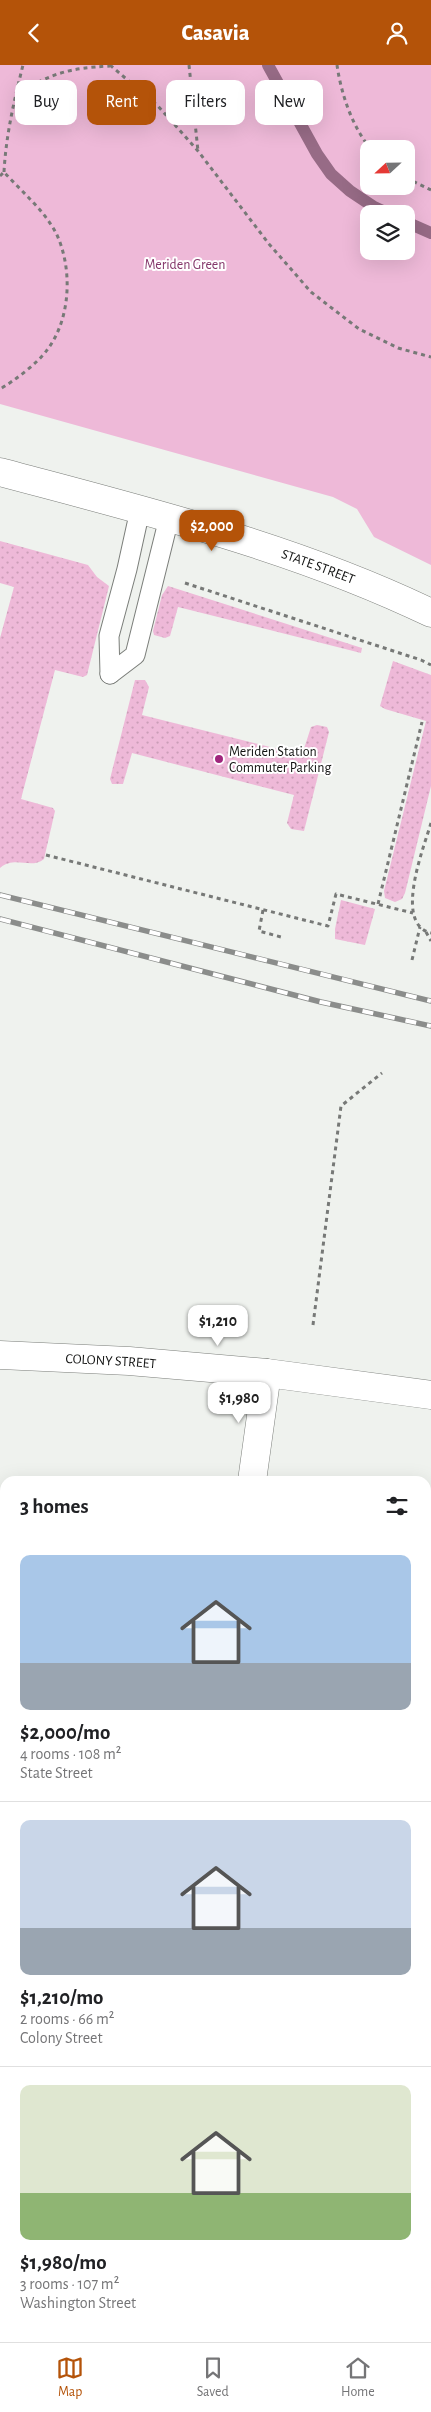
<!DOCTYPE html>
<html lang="en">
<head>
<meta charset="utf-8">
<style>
	body { margin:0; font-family:"Alegreya Sans",sans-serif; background:#f6f6f6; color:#202124; height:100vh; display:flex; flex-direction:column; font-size:19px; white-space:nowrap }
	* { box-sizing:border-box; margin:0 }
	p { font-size:16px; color:#757577 }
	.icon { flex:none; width:28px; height:28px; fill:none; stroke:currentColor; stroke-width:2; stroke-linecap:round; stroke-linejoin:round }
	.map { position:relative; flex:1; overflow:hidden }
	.side { position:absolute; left:0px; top:1411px; width:431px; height:866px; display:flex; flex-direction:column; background:#fff; border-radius:15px 15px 0 0; box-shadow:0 5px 20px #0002 }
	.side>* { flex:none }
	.guide { position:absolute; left:15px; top:15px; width:401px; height:45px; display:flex; gap:10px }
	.needle { width:32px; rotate:248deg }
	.controls { position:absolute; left:360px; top:75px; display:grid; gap:10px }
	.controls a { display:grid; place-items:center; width:55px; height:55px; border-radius:10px; background:#fff; box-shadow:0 5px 20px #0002; font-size:25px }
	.price { position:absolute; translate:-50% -42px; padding:0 11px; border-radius:10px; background:#fff; color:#222; font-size:16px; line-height:32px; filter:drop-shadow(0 1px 2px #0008) }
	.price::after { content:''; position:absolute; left:50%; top:30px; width:15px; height:11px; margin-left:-8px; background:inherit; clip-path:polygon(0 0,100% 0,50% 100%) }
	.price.active { background:#b45309; color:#fff }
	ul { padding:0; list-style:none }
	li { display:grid; align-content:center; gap:10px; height:265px; padding:0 20px }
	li+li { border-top:1px solid #e0e0e0 }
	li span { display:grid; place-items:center; height:155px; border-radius:10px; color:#555 }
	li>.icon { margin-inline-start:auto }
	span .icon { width:90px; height:90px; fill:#fffc; stroke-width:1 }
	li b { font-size:21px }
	h2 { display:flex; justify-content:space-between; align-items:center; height:60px; padding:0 20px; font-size:21px }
	.tag { padding:0 18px; border-radius:10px; background:#fff; box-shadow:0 5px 20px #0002; font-size:18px; line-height:45px }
	.tag.active { background:#b45309; color:#fff }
	header { display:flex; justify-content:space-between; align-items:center; height:65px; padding:0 20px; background:#b45309; color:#fff; font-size:22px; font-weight:800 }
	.tab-bar { display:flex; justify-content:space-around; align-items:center; height:70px; border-top:1px solid #e0e0e0; background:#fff; font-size:14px; color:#757577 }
	.tab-bar a { display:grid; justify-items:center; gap:2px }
	.tab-bar .active { color:#b45309 }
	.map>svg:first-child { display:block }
	.grass { fill:url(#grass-dots) }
	.forest { fill:url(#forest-firs) }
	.park { fill:#eeb9d8; fill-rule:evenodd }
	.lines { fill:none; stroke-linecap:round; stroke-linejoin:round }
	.stream { stroke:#976b86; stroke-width:12 }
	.lane-casing { stroke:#7b7e7a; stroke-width:21 }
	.street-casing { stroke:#7b7e7a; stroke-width:29 }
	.secondary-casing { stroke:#7b7e7a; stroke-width:29 }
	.path { stroke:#777977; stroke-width:3; stroke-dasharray:4 4; stroke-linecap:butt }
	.lane { stroke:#fff; stroke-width:19 }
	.street { stroke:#fff; stroke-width:28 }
	.secondary { stroke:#fff; stroke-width:28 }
	.rail-casing { stroke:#8b8d8b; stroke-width:5.5 }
	.rail { stroke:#fff; stroke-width:4; stroke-dasharray:11; stroke-linecap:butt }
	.poi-dot { fill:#a0267d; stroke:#fff; stroke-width:2 }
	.labels { text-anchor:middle; stroke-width:4; stroke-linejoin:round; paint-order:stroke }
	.park-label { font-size:14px; fill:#84376a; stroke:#fff }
	.street-label { font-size:14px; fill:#111211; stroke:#fff }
	.poi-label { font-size:14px; fill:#111211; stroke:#fff; text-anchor:start }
</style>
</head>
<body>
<header><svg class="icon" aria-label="back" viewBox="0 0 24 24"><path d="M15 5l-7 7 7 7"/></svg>Casavia<svg class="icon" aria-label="person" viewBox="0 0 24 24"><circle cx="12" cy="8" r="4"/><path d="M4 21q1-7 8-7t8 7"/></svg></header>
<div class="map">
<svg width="431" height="2277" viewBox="0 0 431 2277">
	<defs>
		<pattern id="grass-dots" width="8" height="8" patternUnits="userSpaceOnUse" patternTransform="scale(1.25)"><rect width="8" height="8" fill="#eeb9d8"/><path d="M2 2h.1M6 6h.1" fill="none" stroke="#cb9eb8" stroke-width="1.8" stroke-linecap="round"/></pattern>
		<pattern id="forest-firs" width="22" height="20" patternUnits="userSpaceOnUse" patternTransform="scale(1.25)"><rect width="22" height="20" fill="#eeb9d8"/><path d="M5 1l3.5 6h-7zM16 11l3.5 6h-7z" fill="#cb9eb8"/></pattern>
	</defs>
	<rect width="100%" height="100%" fill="#eff2ee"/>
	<g class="grass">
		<path d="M0 476 88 500 97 512 109 521 87 610 83 612 55 605 21 734 53 743 55 746 44 794C30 805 16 790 0 803V573L14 522 0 518Z"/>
		<polygon points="168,521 362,583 361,588 178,542 170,571 165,573 154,570 153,566 162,530"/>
		<polygon points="393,596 431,610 431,721 405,828 402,834 395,837 385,833 384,826 426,656 385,644 380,641"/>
		<polygon points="135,615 145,615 149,622 142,650 302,690 311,662 317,660 327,662 329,667 304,766 291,764 287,758 294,730 132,688 123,719 112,719 110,714"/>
		<polygon points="341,835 375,844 365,880 335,874 335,864"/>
	</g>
	<polygon class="forest" points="426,1757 431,1757 431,1975 426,1974"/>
	<path class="park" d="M0 0H431V500L374 472 357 444 333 432 0 339ZM369 84H406V121H369ZM369 149H406V186H369Z"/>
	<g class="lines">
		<g class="stream">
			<polyline points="268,0 317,89 331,109 350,126 374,142 389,149"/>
			<polyline points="406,157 431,168"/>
		</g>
		<defs>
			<g id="lane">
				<polyline points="110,609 135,590 169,453"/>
				<polyline points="110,609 109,571 127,504 140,445"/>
			</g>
			<g id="street">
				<polyline points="252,1416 267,1308"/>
				<polyline points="0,1802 5,1802"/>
				<polyline points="426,1995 431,1996"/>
				<polyline points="199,2272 200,2277"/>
			</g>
			<g id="secondary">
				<path id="s1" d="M0 407C146 446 294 482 431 548"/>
				<path id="s2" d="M0 1290 129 1296 267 1308 431 1330"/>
			</g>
		</defs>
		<use href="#lane" class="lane-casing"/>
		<use href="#street" class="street-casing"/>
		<use href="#secondary" class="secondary-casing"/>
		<g class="path">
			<polyline points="110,0 158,41 198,86 269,179 311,227 359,264 398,283 431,292"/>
			<polyline points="189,0 198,86"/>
			<path d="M337 0C341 28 352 62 371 84"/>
			<path d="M17 29C52 8 69 3 110 1"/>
			<path d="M4 107C6 70 14 36 23 0"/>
			<path d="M0 111 4 107C21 126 44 145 56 168 73 203 71 254 47 285 38 298 14 316 0 324"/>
			<polyline points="406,113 431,125"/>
			<polyline points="185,518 421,595 431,600"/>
			<path d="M431 758C424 782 393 859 431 868"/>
			<polyline points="46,790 328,861 336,829 413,848"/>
			<polyline points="378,839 422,657"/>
			<polyline points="263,845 259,866 281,872"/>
			<polyline points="426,867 431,876"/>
			<polyline points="412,895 420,862"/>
			<polyline points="313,1260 341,1041 382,1008"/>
		</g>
		<use href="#lane" class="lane"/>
		<use href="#street" class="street"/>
		<use href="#secondary" class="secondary"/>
		<defs>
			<g id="rail">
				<polyline points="0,830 431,936"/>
				<polyline points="0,854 321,937 431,961"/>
			</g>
		</defs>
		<use href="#rail" class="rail-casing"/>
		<use href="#rail" class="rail"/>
	</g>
	<circle class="poi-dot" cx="219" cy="694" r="5"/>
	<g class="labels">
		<g class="park-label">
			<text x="185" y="204">Meriden Green</text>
		</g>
		<g class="street-label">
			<text dy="5" stroke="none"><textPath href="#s1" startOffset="332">STATE STREET</textPath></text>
			<text dy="5" stroke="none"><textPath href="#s2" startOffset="111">COLONY STREET</textPath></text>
		</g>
		<g class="poi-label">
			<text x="229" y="691">Meriden Station<tspan x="229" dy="16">Commuter Parking</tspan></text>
		</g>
	</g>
</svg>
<div class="controls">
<a><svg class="needle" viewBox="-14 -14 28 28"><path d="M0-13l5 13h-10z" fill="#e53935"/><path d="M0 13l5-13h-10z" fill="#757577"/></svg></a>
<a><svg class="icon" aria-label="layers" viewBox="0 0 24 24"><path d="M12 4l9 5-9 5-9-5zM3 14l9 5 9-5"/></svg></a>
</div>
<b class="price active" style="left:212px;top:487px">$2,000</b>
<b class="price" style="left:218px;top:1282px">$1,210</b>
<b class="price" style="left:239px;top:1359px">$1,980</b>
<div class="guide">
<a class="tag">Buy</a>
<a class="tag active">Rent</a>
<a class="tag">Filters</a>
<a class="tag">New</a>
</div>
<section class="side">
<h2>3 homes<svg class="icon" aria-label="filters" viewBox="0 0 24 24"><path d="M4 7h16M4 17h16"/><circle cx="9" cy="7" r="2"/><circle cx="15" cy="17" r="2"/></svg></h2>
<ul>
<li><span style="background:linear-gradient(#a9c7e8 70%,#9aa5b1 0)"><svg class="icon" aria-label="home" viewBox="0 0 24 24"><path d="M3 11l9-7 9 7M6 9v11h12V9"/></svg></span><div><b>$2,000/mo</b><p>4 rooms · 108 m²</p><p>State Street</p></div></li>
<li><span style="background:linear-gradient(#c9d6e8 70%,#9aa5b1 0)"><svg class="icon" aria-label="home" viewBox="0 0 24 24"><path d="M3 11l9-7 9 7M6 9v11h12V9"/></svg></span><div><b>$1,210/mo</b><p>2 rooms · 66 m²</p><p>Colony Street</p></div></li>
<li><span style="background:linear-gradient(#dfe7d0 70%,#8fb573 0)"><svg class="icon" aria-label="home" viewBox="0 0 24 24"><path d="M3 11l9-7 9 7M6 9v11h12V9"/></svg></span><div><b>$1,980/mo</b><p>3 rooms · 107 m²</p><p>Washington Street</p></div></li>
</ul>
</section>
</div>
<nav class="tab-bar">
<a class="active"><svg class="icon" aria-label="map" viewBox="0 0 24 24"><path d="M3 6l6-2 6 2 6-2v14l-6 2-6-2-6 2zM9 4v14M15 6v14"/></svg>Map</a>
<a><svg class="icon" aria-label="saved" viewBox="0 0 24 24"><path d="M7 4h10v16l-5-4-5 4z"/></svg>Saved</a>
<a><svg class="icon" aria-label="home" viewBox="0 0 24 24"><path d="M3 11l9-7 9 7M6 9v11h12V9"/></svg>Home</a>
</nav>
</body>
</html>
